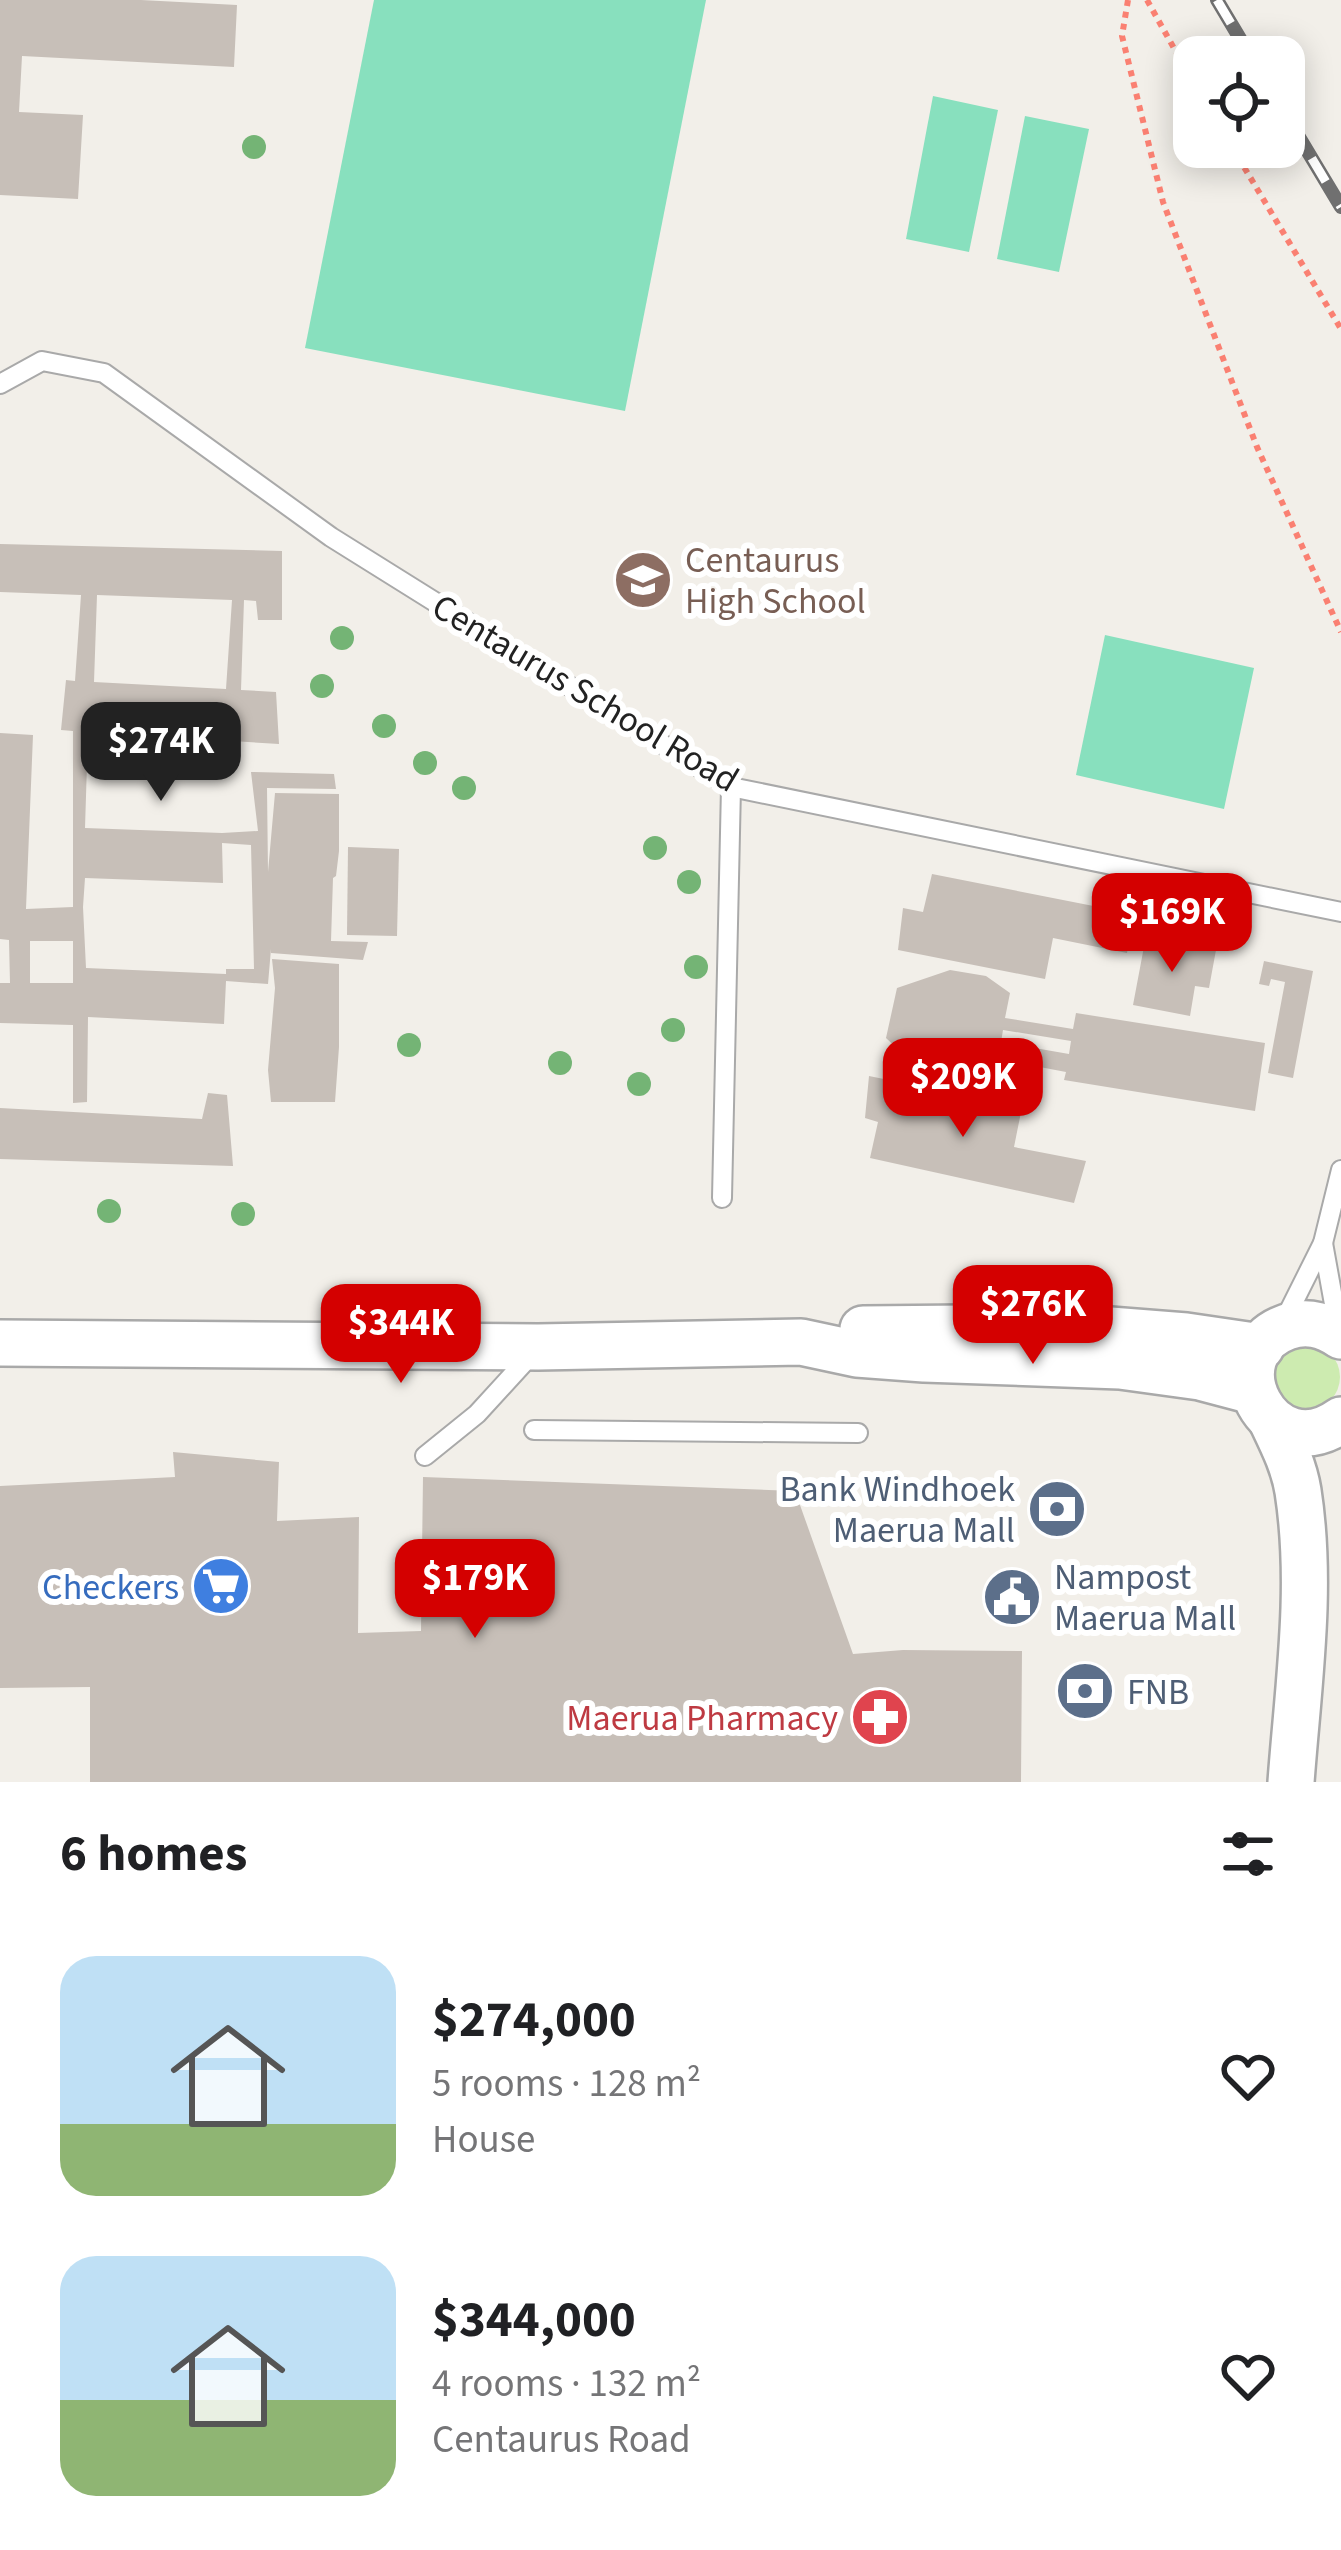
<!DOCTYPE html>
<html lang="en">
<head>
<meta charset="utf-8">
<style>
	body { margin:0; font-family:"Source Sans 3",sans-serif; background:#f6f6f6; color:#202124; height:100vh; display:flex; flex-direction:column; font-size:45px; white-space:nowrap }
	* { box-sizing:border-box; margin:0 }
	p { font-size:39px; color:#757577 }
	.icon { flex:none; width:66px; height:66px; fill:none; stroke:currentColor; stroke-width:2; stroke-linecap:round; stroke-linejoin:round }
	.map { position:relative; height:1782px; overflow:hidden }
	.side { display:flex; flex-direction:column; background:#fff; flex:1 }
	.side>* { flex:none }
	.tools { position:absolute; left:1173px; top:36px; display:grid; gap:24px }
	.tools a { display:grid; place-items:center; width:132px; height:132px; border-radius:24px; background:#fff; box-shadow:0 6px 30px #0003; font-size:60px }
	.price { position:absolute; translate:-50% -102px; padding:0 27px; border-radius:24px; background:#d40000; color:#fff; font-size:39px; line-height:78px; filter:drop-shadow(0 3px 6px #0008) }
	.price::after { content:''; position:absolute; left:50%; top:72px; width:36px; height:27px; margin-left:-18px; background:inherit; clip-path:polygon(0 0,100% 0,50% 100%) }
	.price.on { background:#222; color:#fff }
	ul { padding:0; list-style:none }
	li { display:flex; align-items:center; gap:36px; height:300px; padding:0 60px }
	li span { display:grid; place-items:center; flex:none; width:336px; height:240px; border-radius:36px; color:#555 }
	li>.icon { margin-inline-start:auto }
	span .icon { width:144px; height:144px; fill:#fffc; stroke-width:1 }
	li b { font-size:51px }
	h2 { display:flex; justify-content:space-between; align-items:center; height:144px; padding:0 60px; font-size:51px }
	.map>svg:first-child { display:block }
	.grass { fill:#cdebb0 }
	.pitch { fill:#88e0be }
	.building { fill:#c7bfb8; fill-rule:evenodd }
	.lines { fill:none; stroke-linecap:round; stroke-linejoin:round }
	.service-casing { stroke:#a9a9a9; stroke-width:22 }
	.tertiary-casing { stroke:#a9a9a9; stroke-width:50 }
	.path { stroke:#fa8072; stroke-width:6; stroke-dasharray:6 6; stroke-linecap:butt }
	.service { stroke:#fff; stroke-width:18 }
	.tertiary { stroke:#fff; stroke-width:45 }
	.rail-casing { stroke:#707070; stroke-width:14 }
	.rail { stroke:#fff; stroke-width:9; stroke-dasharray:27; stroke-linecap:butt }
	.tree { fill:#74b475 }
	.labels { text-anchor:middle; stroke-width:12; stroke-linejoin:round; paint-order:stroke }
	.education-label { font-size:36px; fill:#785e54; stroke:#fff; text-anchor:start }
	.street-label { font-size:36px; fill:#222; stroke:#fff }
	.service-label { font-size:36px; fill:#4e5e75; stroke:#fff; text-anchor:start }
	.shop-label { font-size:36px; fill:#366cbe; stroke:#fff; text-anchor:end }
	.health-label { font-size:36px; fill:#be3a42; stroke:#fff; text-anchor:end }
</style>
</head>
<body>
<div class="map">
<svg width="1341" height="1782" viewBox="0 0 1341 1782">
	<rect width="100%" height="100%" fill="#f2efe9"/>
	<circle class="grass" cx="1307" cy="1377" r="33"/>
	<g class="pitch">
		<polygon points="374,0 706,0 625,411 305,348"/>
		<polygon points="933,96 998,110 969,252 906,239"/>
		<polygon points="1025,116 1089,129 1059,272 997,259"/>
		<polygon points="1105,635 1254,668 1224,809 1076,775"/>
	</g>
	<g class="building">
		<polygon points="0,0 141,0 237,5 234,67 22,56 19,112 83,115 78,199 0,195"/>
		<path d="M0 544 282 551V620H258L256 601 244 600 241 690 276 692 279 744 88 732 85 828 222 833 258 831 251 772 334 774 336 789 267 788 268 872 275 793 339 794V851L336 876 333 878 331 941 368 942 363 960 271 953V949L268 984 226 981 224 1024 88 1017 87 1102 73 1103V1025L0 1023V983H10L9 940 0 939V733L33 735 26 909 73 907V731L61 730 66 680 75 681 81 595 0 592ZM97 595 232 600 226 689 94 682ZM222 843 251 845 254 969H226V974L86 968 83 907 85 878 223 883ZM30 941H73V983H30Z"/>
		<polygon points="348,847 399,849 397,936 347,935"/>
		<polygon points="932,874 1134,914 1127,953 1053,938 1045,979 898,950 903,908 923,912"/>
		<polygon points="1146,936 1216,950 1209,988 1195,986 1190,1016 1133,1005"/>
		<polygon points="272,959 339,964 339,1047 335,1102 271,1102 268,1070 275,988"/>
		<polygon points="1264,961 1313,971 1293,1078 1268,1073 1285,982 1271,979 1269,986 1259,984"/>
		<path d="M950 970 986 976 1010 993 1005 1018 1073 1029 1076 1013 1265 1043 1255 1111 1064 1080 1066 1072 998 1059 994 1078 968 1087 929 1079 886 1038 897 988ZM1003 1030 1071 1041 1069 1054 1001 1042Z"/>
		<polygon points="869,1076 1022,1107 1014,1147 1086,1161 1074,1203 870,1158 878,1122 865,1118"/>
		<polygon points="208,1093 227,1095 233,1166 0,1159 0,1108 202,1119"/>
		<polygon points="173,1452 279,1462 277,1521 359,1517 358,1633 421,1631 423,1477 795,1491 853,1654 903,1650 1022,1651 1021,1782 90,1782 90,1687 0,1688 0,1486 175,1477"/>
	</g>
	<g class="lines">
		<defs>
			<g id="service">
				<polyline points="0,384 42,361 104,373 331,537 731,787 1341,912"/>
				<polyline points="722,1198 731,787"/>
				<polyline points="1323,1243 1334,1304 1341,1327"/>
				<polyline points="1284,1321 1323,1243 1341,1170"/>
				<polyline points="534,1430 858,1433"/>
				<polyline points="425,1456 477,1414 531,1355"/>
			</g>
			<g id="tertiary">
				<polyline points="863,1329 1072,1327 1186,1336 1261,1347"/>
				<path d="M1341 1336C1324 1325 1307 1320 1287 1327 1211 1354 1270 1471 1341 1420"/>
				<polyline points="0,1343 538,1347 801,1342 857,1354 924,1359 1120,1366 1200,1377 1253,1391"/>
				<path d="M1272 1421C1283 1444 1294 1466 1298 1491 1313 1587 1298 1687 1291 1782"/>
			</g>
		</defs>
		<use href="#service" class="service-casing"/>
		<use href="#tertiary" class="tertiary-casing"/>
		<g class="path">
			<polyline points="1128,0 1122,36 1163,202 1257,447 1341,632"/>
			<polyline points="1147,0 1194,84"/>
			<polyline points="1232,147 1341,329"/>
		</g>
		<use href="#service" class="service"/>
		<use href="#tertiary" class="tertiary"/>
		<defs>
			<g id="rail">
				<polyline points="1217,0 1251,57"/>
				<polyline points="1284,112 1341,207"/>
			</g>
		</defs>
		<use href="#rail" class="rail-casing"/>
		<use href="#rail" class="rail"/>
	</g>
	<g class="tree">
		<circle cx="254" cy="147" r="12"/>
		<circle cx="342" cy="638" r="12"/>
		<circle cx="322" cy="686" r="12"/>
		<circle cx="384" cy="726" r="12"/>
		<circle cx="425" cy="763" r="12"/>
		<circle cx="464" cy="788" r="12"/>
		<circle cx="655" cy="848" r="12"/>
		<circle cx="689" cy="882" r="12"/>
		<circle cx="696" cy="967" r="12"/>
		<circle cx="673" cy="1030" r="12"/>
		<circle cx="409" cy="1045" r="12"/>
		<circle cx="560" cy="1063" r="12"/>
		<circle cx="639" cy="1084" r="12"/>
		<circle cx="109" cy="1211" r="12"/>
		<circle cx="243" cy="1214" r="12"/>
	</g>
	<defs>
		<symbol id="school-disc" viewBox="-11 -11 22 22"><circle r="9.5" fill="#8d6e63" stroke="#fff"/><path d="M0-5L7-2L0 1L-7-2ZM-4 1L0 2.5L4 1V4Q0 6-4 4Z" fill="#fff"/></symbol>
		<symbol id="bank-disc" viewBox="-11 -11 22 22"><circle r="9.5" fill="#5c6f8a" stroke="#fff"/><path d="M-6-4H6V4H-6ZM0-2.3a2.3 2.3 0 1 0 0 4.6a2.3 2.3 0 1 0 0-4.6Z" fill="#fff"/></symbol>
		<symbol id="supermarket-disc" viewBox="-11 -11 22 22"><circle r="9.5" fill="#3f7fe0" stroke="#fff"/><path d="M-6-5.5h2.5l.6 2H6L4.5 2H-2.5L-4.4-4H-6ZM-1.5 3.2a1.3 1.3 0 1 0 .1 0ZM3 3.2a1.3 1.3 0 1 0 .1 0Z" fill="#fff"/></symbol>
		<symbol id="civic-disc" viewBox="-11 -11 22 22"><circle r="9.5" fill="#5c6f8a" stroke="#fff"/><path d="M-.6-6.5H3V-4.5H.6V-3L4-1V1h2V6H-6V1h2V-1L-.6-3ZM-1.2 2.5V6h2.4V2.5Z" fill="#fff"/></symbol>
		<symbol id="pharmacy-disc" viewBox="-11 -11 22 22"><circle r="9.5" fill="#e0444e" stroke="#fff"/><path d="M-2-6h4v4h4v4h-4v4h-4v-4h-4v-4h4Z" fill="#fff"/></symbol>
	</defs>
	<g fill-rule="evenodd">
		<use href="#school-disc" x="610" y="547" width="66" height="66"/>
		<use href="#bank-disc" x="1024" y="1476" width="66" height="66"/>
		<use href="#supermarket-disc" x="188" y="1553" width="66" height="66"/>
		<use href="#civic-disc" x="979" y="1564" width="66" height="66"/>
		<use href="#bank-disc" x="1052" y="1658" width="66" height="66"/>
		<use href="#pharmacy-disc" x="847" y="1684" width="66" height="66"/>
	</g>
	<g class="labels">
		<g class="education-label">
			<text x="685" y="572">Centaurus<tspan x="685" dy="41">High School</tspan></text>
		</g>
		<g class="street-label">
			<text transform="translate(586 692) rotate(31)" y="13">Centaurus School Road</text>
		</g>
		<g class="service-label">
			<text x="1015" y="1501" text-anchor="end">Bank Windhoek<tspan x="1015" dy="41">Maerua Mall</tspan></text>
			<text x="1054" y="1589">Nampost<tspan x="1054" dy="41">Maerua Mall</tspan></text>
			<text x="1127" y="1704">FNB</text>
		</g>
		<g class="shop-label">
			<text x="179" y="1599">Checkers</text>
		</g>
		<g class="health-label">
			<text x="838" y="1730">Maerua Pharmacy</text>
		</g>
	</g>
</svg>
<div class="tools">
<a><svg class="icon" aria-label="locate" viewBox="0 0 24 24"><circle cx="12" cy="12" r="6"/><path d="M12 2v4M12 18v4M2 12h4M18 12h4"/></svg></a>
</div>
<b class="price on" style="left:161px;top:804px">$274K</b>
<b class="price" style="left:1172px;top:975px">$169K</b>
<b class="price" style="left:963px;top:1140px">$209K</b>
<b class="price" style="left:1033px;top:1367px">$276K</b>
<b class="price" style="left:401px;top:1386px">$344K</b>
<b class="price" style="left:475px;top:1641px">$179K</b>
</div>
<section class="side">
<h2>6 homes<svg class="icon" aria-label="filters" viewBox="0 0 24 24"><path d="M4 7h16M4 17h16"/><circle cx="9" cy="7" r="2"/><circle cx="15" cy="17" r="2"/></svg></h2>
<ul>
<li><span style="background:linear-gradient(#bfe0f5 70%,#8fb573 0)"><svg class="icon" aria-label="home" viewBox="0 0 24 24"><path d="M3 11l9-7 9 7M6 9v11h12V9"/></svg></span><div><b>$274,000</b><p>5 rooms · 128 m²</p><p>House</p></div><svg class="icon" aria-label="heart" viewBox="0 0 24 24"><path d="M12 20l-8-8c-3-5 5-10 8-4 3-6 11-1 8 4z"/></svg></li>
<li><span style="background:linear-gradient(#bfe0f5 60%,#8fb573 0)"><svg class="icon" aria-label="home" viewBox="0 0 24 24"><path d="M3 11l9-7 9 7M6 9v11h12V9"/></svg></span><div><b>$344,000</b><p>4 rooms · 132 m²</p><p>Centaurus Road</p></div><svg class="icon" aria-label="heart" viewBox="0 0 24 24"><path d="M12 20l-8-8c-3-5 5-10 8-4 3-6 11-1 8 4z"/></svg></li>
</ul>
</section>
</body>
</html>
